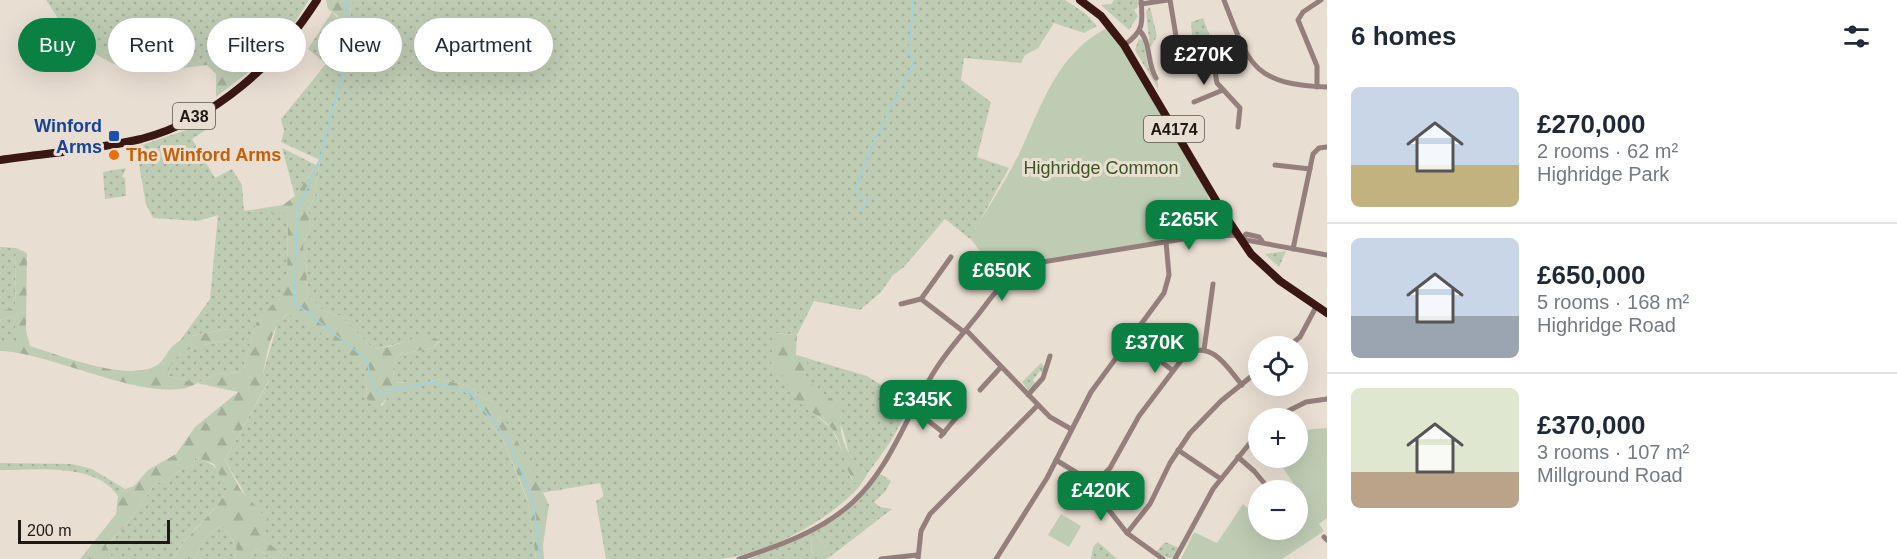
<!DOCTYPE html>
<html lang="en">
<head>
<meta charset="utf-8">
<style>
	body { margin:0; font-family:Helvetica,sans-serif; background:#f2f2f3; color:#1f2937; height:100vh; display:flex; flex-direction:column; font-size:22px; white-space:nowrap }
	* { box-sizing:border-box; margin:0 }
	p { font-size:20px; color:#747a83 }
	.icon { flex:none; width:33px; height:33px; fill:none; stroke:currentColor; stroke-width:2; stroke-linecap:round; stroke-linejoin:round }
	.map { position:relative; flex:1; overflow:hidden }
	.sheet { display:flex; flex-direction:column; background:#fff; width:570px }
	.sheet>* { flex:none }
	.top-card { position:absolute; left:18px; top:18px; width:570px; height:54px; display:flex; gap:12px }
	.buttons { position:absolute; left:1248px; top:336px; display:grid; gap:12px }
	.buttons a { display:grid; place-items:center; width:60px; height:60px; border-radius:50%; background:#fff; box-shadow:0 6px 24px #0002; font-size:30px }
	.scale { position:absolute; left:18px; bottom:15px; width:152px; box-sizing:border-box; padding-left:6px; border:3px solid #1d1915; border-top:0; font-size:16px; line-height:21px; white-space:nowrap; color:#1d1915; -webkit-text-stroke:4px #e9ded2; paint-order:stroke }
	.price { position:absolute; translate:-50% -51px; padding:0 14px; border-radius:12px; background:#0b8043; color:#fff; font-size:20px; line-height:39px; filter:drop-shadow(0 2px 3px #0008) }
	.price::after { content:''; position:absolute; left:50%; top:36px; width:18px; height:14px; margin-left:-9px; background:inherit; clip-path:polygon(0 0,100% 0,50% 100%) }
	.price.selected { background:#222; color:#fff }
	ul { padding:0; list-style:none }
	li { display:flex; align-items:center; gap:18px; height:150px; padding:0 24px }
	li+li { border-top:2px solid #e0e1e3 }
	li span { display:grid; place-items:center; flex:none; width:168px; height:120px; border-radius:9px; color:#555 }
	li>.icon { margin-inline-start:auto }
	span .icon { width:72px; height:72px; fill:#fffc; stroke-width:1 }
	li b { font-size:26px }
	h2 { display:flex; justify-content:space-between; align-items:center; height:72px; padding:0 24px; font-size:26px }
	.pill { padding:0 21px; border-radius:27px; background:#fff; box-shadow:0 6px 24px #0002; font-size:21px; line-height:54px }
	.pill.selected { background:#0b8043; color:#fff }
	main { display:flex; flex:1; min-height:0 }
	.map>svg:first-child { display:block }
	.grass { fill:url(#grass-dots) }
	.forest { fill:url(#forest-firs) }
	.park { fill:#bfccb4 }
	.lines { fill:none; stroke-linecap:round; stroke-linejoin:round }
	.stream { stroke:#9fd2e1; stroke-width:1.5 }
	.minor { stroke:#947f7c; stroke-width:5 }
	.highway { stroke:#3b1713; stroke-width:8 }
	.transit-dot { fill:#1a4fb4; stroke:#e9ded2; stroke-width:2 }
	.food-dot { fill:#e8710a; stroke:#e9ded2; stroke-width:2 }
	.labels { text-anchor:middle; stroke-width:6; stroke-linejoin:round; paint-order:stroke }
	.shield { fill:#e9ded2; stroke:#5a544e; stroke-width:1.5 }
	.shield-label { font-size:16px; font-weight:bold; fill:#1d1915 }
	.transit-label { font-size:18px; font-weight:bold; fill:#164399; stroke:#e9ded2; text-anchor:end }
	.food-label { font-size:18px; font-weight:bold; fill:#c56008; stroke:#e9ded2; text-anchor:start }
	.park-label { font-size:18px; fill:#3b541d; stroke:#e9ded2 }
</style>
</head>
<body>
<main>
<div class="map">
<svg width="1327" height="559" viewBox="0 0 1327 559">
	<defs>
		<pattern id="grass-dots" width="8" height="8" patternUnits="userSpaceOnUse" patternTransform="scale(1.5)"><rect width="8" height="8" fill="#bfccb4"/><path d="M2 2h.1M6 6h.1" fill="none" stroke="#a4af9a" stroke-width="1.8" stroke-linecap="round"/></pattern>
		<pattern id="forest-firs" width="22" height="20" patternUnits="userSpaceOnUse" patternTransform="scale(1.5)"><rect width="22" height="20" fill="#bfccb4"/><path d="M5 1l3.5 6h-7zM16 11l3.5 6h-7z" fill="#a4af9a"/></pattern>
	</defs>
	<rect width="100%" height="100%" fill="#e9ded2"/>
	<g class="grass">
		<polygon points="46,0 309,0 290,30 269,47 197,62 143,64 124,61 74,36 62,24"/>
		<path d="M352 0H1065L1086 14 1097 26 1084 33 1054 23 1038 48 1025 55 1021 63 964 58 961 80 991 102 977 157 1009 168 970 239 945 219 904 267 893 275 881 292 860 310 814 301 797 335 773 333 781 373 789 380 792 395 832 429 847 462 850 477 859 487C830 520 766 554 722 559 684 559 644 559 606 559L596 501 604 496 600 483 541 493 526 459 491 401 480 396 471 386 437 379 428 383 468 393 503 440 528 502 536 559H289L262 538 249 501 225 460 269 381 263 373 278 322 288 314C307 321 360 355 365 375 367 382 366 391 367 399L374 405 382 406 388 397 407 383 394 382 393 365 398 355 432 348 440 341C415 333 398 346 373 349L341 316 323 311 306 293C306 283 308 271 306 262 303 248 301 242 311 229L308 210 314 199 320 160 281 142 284 131 281 119 326 64 308 49 332 12 355 36 350 12Z"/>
		<polygon points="1114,0 1138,0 1138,7 1134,10 1138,16 1129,30 1101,5 1111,4"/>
		<polygon points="1150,7 1157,36 1150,48 1146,11"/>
		<polygon points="1203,18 1216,52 1194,58 1191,22"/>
		<polygon points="1139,38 1144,42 1148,67 1155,80 1158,78 1158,89 1135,50"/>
		<path d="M204 121 209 128 192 139 215 178 232 169 242 185 244 211 288 213 287 275 279 298 256 323 242 372 216 374 197 383 168 376C171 346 203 346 228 340V329L194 335 179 342 210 299 218 215 198 221 153 218 146 204 136 147 195 127Z"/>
		<polygon points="282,148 316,165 295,196"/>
		<polygon points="126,168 122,177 125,178 126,196 105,199 103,172"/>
		<polygon points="0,247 16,248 15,309 0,311"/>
		<polygon points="1286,251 1279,267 1265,254"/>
		<polygon points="14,316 18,343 0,341 0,320"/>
		<path d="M806 358 867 376 911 404 891 441 868 473C840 453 851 442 838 420 829 405 815 392 804 379Z"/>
		<polygon points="1041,363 1044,366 1043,373 1040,371 1033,380 1036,384 1029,391 1022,382"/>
		<path d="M195 457C216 465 219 468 227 490 213 517 189 528 173 559H113L106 547 126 525 155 484 165 481 177 472 194 464Z"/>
		<path d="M0 463 72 464 92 469 125 489 118 496C96 462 35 470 0 470Z"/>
		<path d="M879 473 891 481 885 492 874 502 880 507 892 509 831 556 819 538 812 533 811 559H749C798 540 850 521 879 473Z"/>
		<path d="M221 527 229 534 237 548 235 559H195C202 546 205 532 221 527Z"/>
		<polygon points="1098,542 1117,559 1091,559 1093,547"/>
		<polygon points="1165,542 1179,548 1172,558 1168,558 1156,552"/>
		<polygon points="256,549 275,559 251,559"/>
	</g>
	<g class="forest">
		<polygon points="326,0 352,0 350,12 356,36 352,37 340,26 337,15 328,9"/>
		<path d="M290 30 272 54 216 97V74L207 65C183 68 147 73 124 67 101 62 91 44 64 45L74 36 124 61 143 64 197 62 269 47Z"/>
		<path d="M320 159 314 199 308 210 311 229C301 242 303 248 306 262 308 271 306 283 306 293L323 311 341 316 373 349 388 347 421 336 440 340 432 348 398 355 393 365 394 382 407 383 414 388 388 397 377 409 367 399C366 391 367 382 365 375 360 356 306 321 287 314 270 328 268 353 263 373L269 380 225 460 240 489 270 522 262 538 289 559H275L256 549 251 559H235L237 548 229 534 221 527C205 532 202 546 195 559H173C189 529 213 517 227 490L214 464 195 457 194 464 177 472 166 481 155 484 126 525 106 546 113 559H80L116 514 118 496 125 489 134 486 148 470 176 454 195 427 238 392 197 383C160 409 48 351 0 351V341L17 342 14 316 0 320V311L15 308 16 248 27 253 26 330 30 346C59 355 129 383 157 365 164 361 168 349 175 344 189 333 212 333 228 329L232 333 228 340C204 346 171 346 168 376L197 383 216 374 242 372 256 323 278 298 287 275 288 214 244 211 283 205 295 196Z"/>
		<path d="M773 333 797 335 796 355 808 358 804 379 843 408C835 433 847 458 868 473L859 487C843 472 845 447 832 429 822 416 803 409 793 396 783 383 792 376 771 370Z"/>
		<polygon points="437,379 471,386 480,396 491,401 513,432 549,505 543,545 544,559 536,559 528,502 521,483 503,440 468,393 427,384"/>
		<polygon points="812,533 819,538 831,556 827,559 811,559"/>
	</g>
	<g class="park">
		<path d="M1105 29H1109L1120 45 1207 190 1209 202 1217 217C1213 231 1200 231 1188 234V236L1043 259 1022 266 1002 279 970 238C986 210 1005 183 1019 154 1041 107 1056 55 1105 29Z"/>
		<polygon points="1327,428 1327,518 1319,524 1324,531 1282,559 1181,559 1194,532 1217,543 1243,504 1258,518 1258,530 1298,530 1298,490 1276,458 1298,458 1298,434 1311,429"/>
		<polygon points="1061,514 1081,526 1069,547 1048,535"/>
	</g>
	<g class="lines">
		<g class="stream">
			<polyline points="345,0 352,37 320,159 298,207 294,302 366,359 376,394 430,382 469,392 508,439 533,499 540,559"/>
			<polyline points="861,211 868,201 855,190 874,141 914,62 909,53 913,0"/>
		</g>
		<g class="minor">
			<polyline points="1170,0 1177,42"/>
			<path d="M1224 0C1249 65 1252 84 1327 87"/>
			<polyline points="1141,4 1168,0"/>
			<path d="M1140 31C1151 43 1147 64 1156 78"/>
			<path d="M1124 45C1144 32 1143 22 1141 0"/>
			<polyline points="1317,87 1317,66 1298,20 1303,12 1321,0"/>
			<polyline points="1194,102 1223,90"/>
			<polyline points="1238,127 1240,108 1217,83 1214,67 1222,53 1241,45"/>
			<polyline points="1275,165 1310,169"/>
			<polyline points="1212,233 1220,225 1224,214"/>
			<polyline points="1211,236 1238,235"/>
			<polyline points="1244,237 1246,234 1259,237 1262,241"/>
			<polyline points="1293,249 1313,154 1319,148 1327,147"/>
			<polyline points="951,257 921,299 964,332"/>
			<polyline points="901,304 921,299"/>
			<polyline points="966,330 1050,417 1071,429"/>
			<polyline points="1130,338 1172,370"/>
			<polyline points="1289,346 1300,337 1316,307"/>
			<polyline points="1204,350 1213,284"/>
			<polyline points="980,390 1001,367"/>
			<polyline points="1028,395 1043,378 1050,356"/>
			<polyline points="914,410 944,433"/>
			<polyline points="1274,418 1306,402 1327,399"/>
			<polyline points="941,436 956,418"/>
			<polyline points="1178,450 1221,479"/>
			<polyline points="1238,457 1254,471 1270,490"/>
			<polyline points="1056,460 1082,476 1127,533 1163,559"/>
			<path d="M1091 487 1110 468 1139 416 1186 354C1212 340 1227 367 1242 385"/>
			<polyline points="1127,533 1150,504 1170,463 1190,433 1221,401 1258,371"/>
			<polyline points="1324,537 1327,540"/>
			<path d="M739 559C778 546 822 531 853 502 888 470 904 422 928 382 941 358 960 337 977 316 998 289 1007 272 1042 262L1226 232 1246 240 1327 255"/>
			<polyline points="881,559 917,555"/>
			<polyline points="918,559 921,531 930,514 1038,405"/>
			<polyline points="996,559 1047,478 1091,392 1164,293 1169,275 1166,242"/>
			<polyline points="1175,559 1213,489 1258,433"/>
		</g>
		<g class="highway">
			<polyline points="1080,0 1101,16 1124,45 1224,214 1251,254 1280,281 1327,313"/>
			<path d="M0 160C46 153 95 150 141 139 216 119 276 64 317 0"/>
		</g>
	</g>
	<rect class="transit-dot" x="108" y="130" width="12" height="12" rx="3"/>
	<circle class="food-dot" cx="114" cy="155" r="6"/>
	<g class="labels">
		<g class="shield">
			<rect x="173" y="103" width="42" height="26" rx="4.5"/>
			<rect x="1144" y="116" width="60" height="26" rx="4.5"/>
		</g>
		<g class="shield-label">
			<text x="194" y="122">A38</text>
			<text x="1174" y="135">A4174</text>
		</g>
		<g class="transit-label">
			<text x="102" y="132">Winford<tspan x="102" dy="21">Arms</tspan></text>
		</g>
		<g class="food-label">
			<text x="126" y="161">The Winford Arms</text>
		</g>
		<g class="park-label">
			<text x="1101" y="174">Highridge Common</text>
		</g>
	</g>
</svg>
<div class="buttons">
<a><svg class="icon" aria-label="locate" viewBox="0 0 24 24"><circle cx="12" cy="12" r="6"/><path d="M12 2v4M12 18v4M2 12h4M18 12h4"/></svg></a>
<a>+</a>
<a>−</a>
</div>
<div class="scale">200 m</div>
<b class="price selected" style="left:1204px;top:86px">£270K</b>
<b class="price" style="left:1189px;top:251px">£265K</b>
<b class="price" style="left:1002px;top:302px">£650K</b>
<b class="price" style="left:1155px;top:374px">£370K</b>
<b class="price" style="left:923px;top:431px">£345K</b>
<b class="price" style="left:1101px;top:522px">£420K</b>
<div class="top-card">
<a class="pill selected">Buy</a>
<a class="pill">Rent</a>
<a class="pill">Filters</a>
<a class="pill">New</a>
<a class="pill">Apartment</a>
</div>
</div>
<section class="sheet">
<h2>6 homes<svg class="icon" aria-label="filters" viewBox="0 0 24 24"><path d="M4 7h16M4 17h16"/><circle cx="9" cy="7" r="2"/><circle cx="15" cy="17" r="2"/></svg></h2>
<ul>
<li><span style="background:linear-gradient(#c9d6e8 65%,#c2b280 0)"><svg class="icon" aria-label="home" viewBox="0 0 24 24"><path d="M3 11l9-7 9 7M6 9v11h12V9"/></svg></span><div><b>£270,000</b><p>2 rooms · 62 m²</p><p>Highridge Park</p></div></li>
<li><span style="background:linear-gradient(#c9d6e8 65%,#9aa5b1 0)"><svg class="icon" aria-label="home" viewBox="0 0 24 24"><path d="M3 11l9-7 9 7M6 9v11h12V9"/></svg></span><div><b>£650,000</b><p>5 rooms · 168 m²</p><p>Highridge Road</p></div></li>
<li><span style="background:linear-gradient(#dfe7d0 70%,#b9a48a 0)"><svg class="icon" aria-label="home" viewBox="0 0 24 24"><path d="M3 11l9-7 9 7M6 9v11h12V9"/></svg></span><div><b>£370,000</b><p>3 rooms · 107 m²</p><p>Millground Road</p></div></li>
</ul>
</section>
</main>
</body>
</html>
